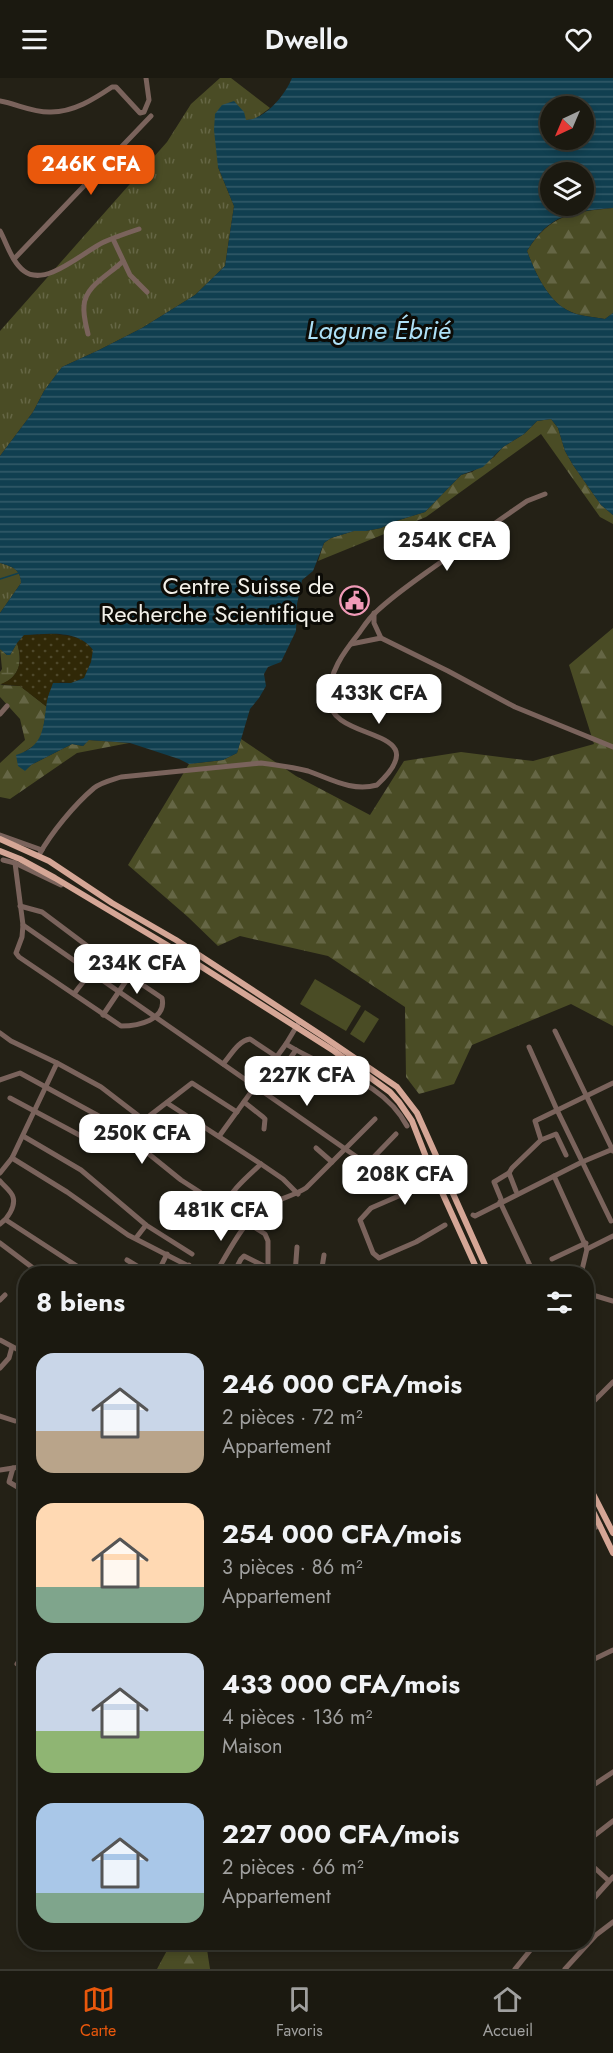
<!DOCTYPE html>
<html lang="fr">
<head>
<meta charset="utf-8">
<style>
	body { margin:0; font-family:Jost,sans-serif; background:#242219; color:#f1f3f6; height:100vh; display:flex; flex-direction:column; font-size:22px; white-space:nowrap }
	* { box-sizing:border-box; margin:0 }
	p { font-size:20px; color:#a0a09f }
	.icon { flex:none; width:33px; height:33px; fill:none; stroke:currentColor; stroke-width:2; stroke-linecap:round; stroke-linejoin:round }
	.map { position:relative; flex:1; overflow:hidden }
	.panel { position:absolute; left:18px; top:1188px; width:576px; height:684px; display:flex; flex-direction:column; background:#1b1910; border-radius:24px; box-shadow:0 3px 9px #0003,0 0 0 2px #393830 }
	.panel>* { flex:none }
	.needle { width:39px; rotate:224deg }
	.fabs { position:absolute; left:540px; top:18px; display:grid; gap:12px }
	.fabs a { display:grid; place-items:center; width:54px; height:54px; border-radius:50%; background:#1b1910; box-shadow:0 3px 9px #0003,0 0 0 2px #393830; font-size:30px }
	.price { position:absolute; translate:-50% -51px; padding:0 14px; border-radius:12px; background:#fff; color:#222; font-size:20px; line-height:39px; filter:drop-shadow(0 2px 3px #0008) }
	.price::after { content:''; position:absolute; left:50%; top:36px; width:18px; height:14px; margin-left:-9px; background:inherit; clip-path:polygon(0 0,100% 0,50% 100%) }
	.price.current { background:#ea580c; color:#fff }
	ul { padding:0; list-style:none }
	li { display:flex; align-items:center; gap:18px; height:150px; padding:0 18px }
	li span { display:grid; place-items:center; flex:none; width:168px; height:120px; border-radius:18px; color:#555 }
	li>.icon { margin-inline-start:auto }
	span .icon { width:72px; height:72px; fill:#fffc; stroke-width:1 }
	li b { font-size:26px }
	h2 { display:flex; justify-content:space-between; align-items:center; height:72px; padding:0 18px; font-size:26px }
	header { display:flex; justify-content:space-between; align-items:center; height:78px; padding:0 18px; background:#1b1910; font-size:27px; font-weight:600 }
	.dock { display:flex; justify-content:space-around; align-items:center; height:84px; border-top:2px solid #393830; background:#1b1910; font-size:16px; color:#a0a09f }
	.dock a { display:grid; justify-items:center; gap:3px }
	.dock .current { color:#ea580c }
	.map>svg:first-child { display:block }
	.grass { fill:url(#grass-tufts) }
	.forest { fill:url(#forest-firs) }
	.wetland { fill:url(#wetland-marsh) }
	.sand { fill:url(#sand-dots) }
	.park { fill:#4a4c25 }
	.water { fill:url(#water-rules); fill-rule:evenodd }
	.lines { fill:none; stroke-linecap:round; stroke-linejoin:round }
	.stream { stroke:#103f50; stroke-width:1.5 }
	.minor { stroke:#7a635c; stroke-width:5 }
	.major { stroke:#d5a696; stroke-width:6 }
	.labels { text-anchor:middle; stroke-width:6; stroke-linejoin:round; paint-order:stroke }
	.poi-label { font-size:24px; fill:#f2f0e9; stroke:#0c0b06; text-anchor:end }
	.water-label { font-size:26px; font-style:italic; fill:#ade0f6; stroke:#0c0b06 }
</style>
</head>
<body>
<header><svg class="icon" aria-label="menu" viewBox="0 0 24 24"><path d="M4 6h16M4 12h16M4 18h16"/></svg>Dwello<svg class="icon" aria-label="heart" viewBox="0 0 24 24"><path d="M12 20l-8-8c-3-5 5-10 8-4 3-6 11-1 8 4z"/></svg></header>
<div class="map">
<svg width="613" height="1891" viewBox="0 0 613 1891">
	<defs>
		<pattern id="grass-tufts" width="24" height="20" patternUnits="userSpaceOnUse" patternTransform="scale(1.5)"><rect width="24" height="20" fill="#4a4c25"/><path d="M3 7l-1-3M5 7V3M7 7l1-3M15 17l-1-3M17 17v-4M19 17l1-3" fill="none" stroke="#656645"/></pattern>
		<pattern id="forest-firs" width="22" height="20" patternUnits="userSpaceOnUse" patternTransform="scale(1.5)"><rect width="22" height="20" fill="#4a4c25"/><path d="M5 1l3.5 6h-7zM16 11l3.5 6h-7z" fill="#656645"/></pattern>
		<pattern id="wetland-marsh" width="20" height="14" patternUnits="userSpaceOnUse" patternTransform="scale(1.5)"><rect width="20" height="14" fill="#4a4c25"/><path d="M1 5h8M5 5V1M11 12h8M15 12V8" fill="none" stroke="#656645"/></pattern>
		<pattern id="sand-dots" width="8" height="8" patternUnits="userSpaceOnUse" patternTransform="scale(1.5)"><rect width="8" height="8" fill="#302807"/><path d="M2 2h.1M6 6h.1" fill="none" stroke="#4e482b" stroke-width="1.8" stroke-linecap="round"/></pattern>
		<pattern id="water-rules" width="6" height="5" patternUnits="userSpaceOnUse" patternTransform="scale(1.5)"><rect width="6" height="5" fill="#103f50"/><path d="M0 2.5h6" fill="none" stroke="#335b69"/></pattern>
	</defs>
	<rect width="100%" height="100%" fill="#242116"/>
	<g class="grass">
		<polygon points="220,0 231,0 270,30 255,41 246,42 218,89 234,128 225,188 195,217 142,250 99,272 62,289 44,313 33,334 0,378 0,253 167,64 191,26"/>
		<path d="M0 485C11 488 21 491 21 505L0 535Z"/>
	</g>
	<g class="forest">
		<path d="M613 130V235L605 241C593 239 578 238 567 232 547 221 535 194 527 173 550 136 573 134 613 130Z"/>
		<polygon points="551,341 558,350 565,373 573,387 601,427 613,437 613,446 600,439 541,356 426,439 318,483 324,465 331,460 354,453 366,453 381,450 396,443 425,434 461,397 472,394 494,379 503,369 524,356 537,343"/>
		<polygon points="613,550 613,948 571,926 472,967 454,1006 419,1016 406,999 405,929 328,878 240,858 218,868 188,839 128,787 189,686 223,682 237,675 241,661 296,698 370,737 404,683 461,674 533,683 594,666 569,587"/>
		<polygon points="0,607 20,608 47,629 42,657 38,665 24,674 25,692 31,687 72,666 83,668 88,662 129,665 77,675 10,721 0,719 0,685 25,662 20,641 0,619"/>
		<polygon points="171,1865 206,1865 210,1891 157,1891"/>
	</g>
	<path class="wetland" d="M17 565C23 584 20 599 0 607V594L2 591 0 571 7 577H10Z"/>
	<path class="sand" d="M53 556C69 558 83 558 93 572L91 584 84 600 71 605 60 604 47 622V629L20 608 1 606C20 599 23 583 17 565L24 557Z"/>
	<g class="park">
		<polygon points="315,901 361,928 346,953 300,926"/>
		<polygon points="365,932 379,941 364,965 350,956"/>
	</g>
	<path class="water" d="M292 0H613V130C573 133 549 136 527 173 535 194 547 221 567 232 577 238 593 239 605 241L613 235V437L601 427 573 387 565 373 558 350 551 341 537 343 524 356 503 369 483 389 461 397 425 434 396 443 381 450 366 453H354L331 460 324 465 313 493 302 502 297 526 296 553 281 584 268 589 264 596 266 608 259 620 250 631 237 675 223 682 189 686 179 681 130 665 89 662 83 668 72 666 31 687 25 693 18 688 16 677C45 668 43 649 47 623 48 617 51 611 53 605H71L84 600 91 584 93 572C78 551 47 556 24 557L17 565 10 577H7L0 571V535L21 505C21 491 11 488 0 485V378L33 334 44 313 62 289 99 272 142 250 195 217 225 188 234 128 218 89 214 52 215 36 222 27 234 23 244 34 246 42C266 41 285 17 292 0ZM550 28H584V62H550ZM550 94H584V128H550Z"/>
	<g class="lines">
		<polyline class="stream" points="0,501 19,495"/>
		<g class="minor">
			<path d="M0 23C17 26 34 35 51 34 74 34 94 21 112 9H116L140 35 144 34 149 22 146 0"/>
			<path d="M0 153C7 166 12 184 24 193 46 210 84 173 104 164 115 159 127 155 139 151"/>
			<polyline points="113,161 130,197 147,214"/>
			<polyline points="14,181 151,38"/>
			<path d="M88 256C86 247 83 237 84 228 85 207 111 196 123 183"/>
			<polyline points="374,535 374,545 381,560"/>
			<polyline points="351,566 381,560 448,593 515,629 613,669"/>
			<polyline points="0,636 7,628"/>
			<polyline points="0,757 42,772"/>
			<path d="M39 777C51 755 74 727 94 710 102 704 112 702 121 699L261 685C277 687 293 689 308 693 331 701 352 714 377 707 441 647 328 666 329 620 329 594 343 575 359 555 364 548 369 540 376 534 396 515 419 500 441 484 469 463 498 443 527 423L545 416"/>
			<polyline points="3,782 15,785 61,807"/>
			<path d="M15 785 23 847 22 859 16 875 19 879 121 948C138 948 167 942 162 920L131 899 129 892 112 879 94 873"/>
			<path d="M20 828 42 834 94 873C100 888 82 904 74 916"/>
			<polyline points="23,847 364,1084 368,1085 396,1056"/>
			<polyline points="103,937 130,897"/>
			<polyline points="555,953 613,1073"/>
			<polyline points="0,955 11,963 57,985 101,1009 144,1042 192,1005 237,1034"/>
			<path d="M286 966C328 993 382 1001 407 1048"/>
			<polyline points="529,969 557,1032 611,1143"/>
			<polyline points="274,982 286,986 296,972"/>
			<path d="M223 986C231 977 238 963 250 961L277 979"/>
			<polyline points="0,1002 20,995 108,1043 181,1102 265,1156 268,1163 268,1196"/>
			<polyline points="10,1020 83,1059"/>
			<polyline points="244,1024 263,1039 265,1041 264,1051"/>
			<polyline points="167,1025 261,1086 283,1101 298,1116"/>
			<polyline points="220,1057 286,966 298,946"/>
			<polyline points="23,1058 81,1092 146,1147 192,1176"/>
			<polyline points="541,1062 556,1056 566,1077"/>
			<polyline points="316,1070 332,1084"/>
			<polyline points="12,1080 67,1114 128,1157 204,1196"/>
			<polyline points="433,1094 415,1104 401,1117 371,1130 360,1142 373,1175 379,1180 416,1164 445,1147"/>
			<polyline points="0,1095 12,1080 57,985"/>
			<polyline points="554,1098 587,1171 581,1196"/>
			<path d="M0 1103C4 1108 12 1114 13 1119 16 1129 7 1141 0 1146"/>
			<polyline points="516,1113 509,1095 512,1090 541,1062 535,1043 613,1005"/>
			<polyline points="501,1121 494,1104 509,1095"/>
			<polyline points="500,1124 534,1196"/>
			<path d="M223 1131C231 1112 246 1100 261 1086"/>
			<polyline points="473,1137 475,1138 582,1084 613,1071"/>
			<polyline points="6,1142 83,1192"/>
			<polyline points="136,1160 146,1147"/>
			<polyline points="0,1165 41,1196"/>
			<polyline points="587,1171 613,1158"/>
			<polyline points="552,1181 586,1165"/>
			<polyline points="127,1182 150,1196"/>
			<polyline points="157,1196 167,1176"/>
			<polyline points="185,1196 189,1187"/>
			<path d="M215 1196C229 1174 242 1145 263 1130 276 1121 292 1119 306 1110L375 1041"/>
			<polyline points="233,1196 241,1181 244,1178 268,1190"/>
			<polyline points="295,1196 297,1169"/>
			<polyline points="321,1196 324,1177"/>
			<polyline points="586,1215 613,1223"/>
			<polyline points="0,1222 5,1217"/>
			<polyline points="0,1262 26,1276"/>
			<polyline points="0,1290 9,1280 12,1269"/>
			<polyline points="586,1331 613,1304"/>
			<polyline points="0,1338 15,1343"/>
			<polyline points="13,1390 9,1404 26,1414"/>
			<polyline points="0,1392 26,1388"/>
			<polyline points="25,1436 26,1435"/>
			<polyline points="586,1454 600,1447"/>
			<polyline points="586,1507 592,1517"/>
			<polyline points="586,1585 613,1572"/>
			<polyline points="17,1586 26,1573"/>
			<polyline points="586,1712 613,1694"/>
			<polyline points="586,1764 613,1743"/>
			<polyline points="586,1782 609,1803"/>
			<polyline points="586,1829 613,1799"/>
			<polyline points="515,1891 537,1864"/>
			<polyline points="565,1891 596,1857 613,1844"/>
		</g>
		<g class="major">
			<polyline points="0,761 49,783 112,825 176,862 324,959 397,1009 417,1035 489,1196"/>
			<polyline points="0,773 20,781 55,800 172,870 334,973 390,1014 399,1024 412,1043 426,1079 479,1196"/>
			<polyline points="586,1402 613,1455"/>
			<polyline points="586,1419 613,1475"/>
		</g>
	</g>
	<defs>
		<symbol id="civic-ring" viewBox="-11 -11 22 22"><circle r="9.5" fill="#0c0b06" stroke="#f09ab7" stroke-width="1.5"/><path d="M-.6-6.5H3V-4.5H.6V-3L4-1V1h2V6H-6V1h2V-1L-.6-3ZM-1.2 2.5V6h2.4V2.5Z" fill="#f09ab7"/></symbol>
	</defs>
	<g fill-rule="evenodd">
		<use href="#civic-ring" x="338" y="506" width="33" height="33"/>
	</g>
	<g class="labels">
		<g class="poi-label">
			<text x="334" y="516">Centre Suisse de<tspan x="334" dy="28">Recherche Scientifique</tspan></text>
		</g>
		<g class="water-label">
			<text x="379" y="261">Lagune Ébrié</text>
		</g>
	</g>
</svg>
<div class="fabs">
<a><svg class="needle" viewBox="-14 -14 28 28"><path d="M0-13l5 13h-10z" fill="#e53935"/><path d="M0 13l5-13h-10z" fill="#a0a09f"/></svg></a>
<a><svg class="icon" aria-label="layers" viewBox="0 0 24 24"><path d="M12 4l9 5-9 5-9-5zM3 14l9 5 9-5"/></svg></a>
</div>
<b class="price current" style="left:91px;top:118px">246K CFA</b>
<b class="price" style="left:447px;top:494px">254K CFA</b>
<b class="price" style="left:379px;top:647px">433K CFA</b>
<b class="price" style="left:137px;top:917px">234K CFA</b>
<b class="price" style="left:307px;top:1029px">227K CFA</b>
<b class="price" style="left:142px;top:1087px">250K CFA</b>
<b class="price" style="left:405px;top:1128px">208K CFA</b>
<b class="price" style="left:221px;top:1164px">481K CFA</b>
<section class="panel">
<h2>8 biens<svg class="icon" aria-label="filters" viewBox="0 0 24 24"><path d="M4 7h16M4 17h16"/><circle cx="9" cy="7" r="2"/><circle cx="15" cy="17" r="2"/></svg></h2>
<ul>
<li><span style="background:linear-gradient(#c9d6e8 65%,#b9a48a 0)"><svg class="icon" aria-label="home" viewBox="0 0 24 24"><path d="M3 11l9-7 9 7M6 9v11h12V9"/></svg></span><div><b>246 000 CFA/mois</b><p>2 pièces · 72 m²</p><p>Appartement</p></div></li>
<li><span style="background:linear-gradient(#ffd9b3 70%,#7fa58c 0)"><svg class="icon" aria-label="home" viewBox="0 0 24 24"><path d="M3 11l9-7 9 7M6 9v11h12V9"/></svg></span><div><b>254 000 CFA/mois</b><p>3 pièces · 86 m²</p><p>Appartement</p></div></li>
<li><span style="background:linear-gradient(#c9d6e8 65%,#8fb573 0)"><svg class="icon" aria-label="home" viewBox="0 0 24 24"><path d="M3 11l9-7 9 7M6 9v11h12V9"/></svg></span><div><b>433 000 CFA/mois</b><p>4 pièces · 136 m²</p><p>Maison</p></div></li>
<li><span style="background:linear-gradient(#a9c7e8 75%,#7fa58c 0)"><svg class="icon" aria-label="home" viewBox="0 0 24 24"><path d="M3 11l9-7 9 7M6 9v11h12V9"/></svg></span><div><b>227 000 CFA/mois</b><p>2 pièces · 66 m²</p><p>Appartement</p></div></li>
</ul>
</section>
</div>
<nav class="dock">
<a class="current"><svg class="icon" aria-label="map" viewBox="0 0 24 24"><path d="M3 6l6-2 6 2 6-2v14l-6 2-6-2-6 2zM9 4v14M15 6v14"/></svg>Carte</a>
<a><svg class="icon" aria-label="saved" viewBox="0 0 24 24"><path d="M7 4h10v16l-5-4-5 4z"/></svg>Favoris</a>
<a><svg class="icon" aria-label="home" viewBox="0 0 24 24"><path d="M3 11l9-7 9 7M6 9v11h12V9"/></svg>Accueil</a>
</nav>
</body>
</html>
